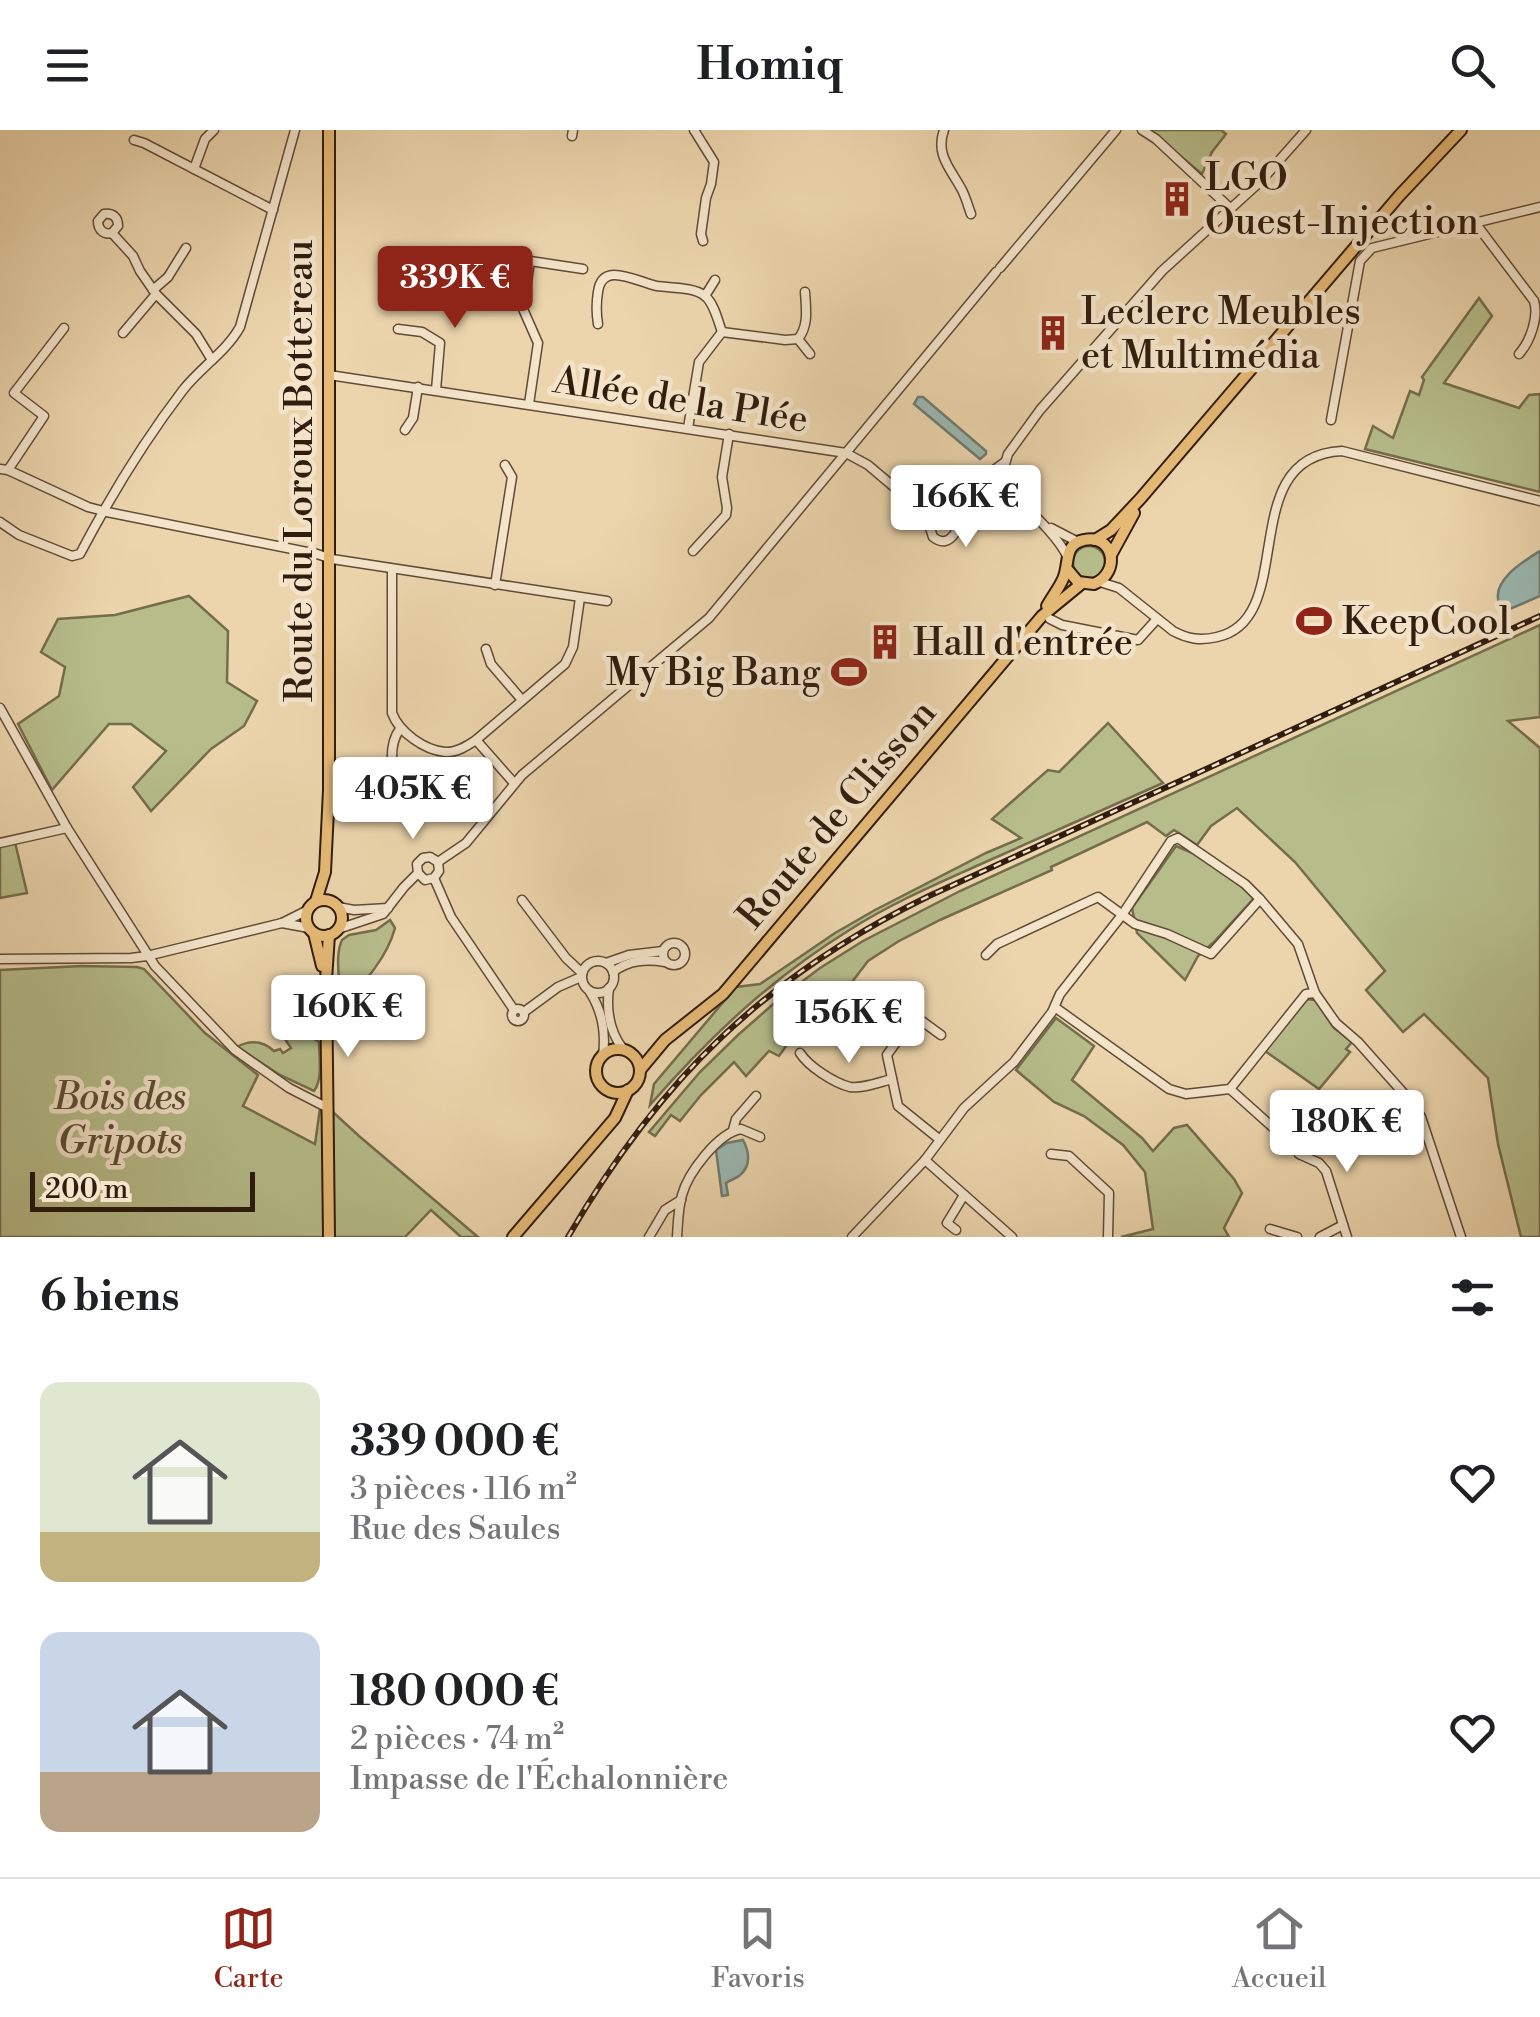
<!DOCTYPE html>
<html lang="fr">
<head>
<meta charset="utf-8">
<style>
	body { margin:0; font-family:"Libre Bodoni",serif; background:#f6f6f6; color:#202124; height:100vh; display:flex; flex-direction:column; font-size:38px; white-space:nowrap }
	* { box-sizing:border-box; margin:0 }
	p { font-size:32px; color:#757577 }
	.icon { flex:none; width:55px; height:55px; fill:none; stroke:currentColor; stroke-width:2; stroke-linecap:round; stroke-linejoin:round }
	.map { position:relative; height:1107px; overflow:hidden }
	.sheet { display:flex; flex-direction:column; background:#fff; flex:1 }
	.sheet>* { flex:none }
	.scale { position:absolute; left:30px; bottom:25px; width:225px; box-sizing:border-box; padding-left:10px; border:5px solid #311d0e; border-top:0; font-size:28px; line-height:35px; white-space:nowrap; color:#311d0e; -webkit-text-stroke:8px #f3e4ca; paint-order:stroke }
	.price { position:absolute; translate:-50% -85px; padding:0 22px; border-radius:10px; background:#fff; color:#222; font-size:32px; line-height:65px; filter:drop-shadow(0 2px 5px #0008) }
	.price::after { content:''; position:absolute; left:50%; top:60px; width:30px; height:22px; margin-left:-15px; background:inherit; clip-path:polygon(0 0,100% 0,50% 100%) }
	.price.on { background:#8f2418; color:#fff }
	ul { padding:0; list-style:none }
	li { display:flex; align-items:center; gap:30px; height:250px; padding:0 40px }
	li span { display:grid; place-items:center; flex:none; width:280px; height:200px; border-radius:20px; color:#555 }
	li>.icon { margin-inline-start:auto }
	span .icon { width:120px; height:120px; fill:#fffc; stroke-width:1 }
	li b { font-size:42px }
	h2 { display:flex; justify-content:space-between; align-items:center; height:120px; padding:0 40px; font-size:42px }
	header { display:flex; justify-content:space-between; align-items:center; height:130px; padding:0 40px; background:#fff; font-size:45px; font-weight:800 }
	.dock { display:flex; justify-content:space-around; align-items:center; height:140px; border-top:2px solid #e0e0e0; background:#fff; font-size:28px; color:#757577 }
	.dock a { display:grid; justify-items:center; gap:5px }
	.dock .on { color:#8f2418 }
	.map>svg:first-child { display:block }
	.green { fill:#b6bd8b; stroke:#746d4c; stroke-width:2.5 }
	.water { fill:#9ab8b1; stroke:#707a70; stroke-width:2.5 }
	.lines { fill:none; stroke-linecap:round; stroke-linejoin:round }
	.minor-casing { stroke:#604b36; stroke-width:11 }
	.major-casing { stroke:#311d0e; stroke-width:14 }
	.minor { stroke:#f3e4ca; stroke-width:8 }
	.major { stroke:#e6ba76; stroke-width:10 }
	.rail-casing { stroke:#311d0e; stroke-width:6 }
	.rail { stroke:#f3e4ca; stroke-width:2.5; stroke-dasharray:8; stroke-linecap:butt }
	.labels { text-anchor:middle; stroke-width:9; stroke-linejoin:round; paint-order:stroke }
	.poi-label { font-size:38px; fill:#311d0e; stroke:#f3e4ca; text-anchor:start }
	.street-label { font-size:38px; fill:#311d0e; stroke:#f3e4ca }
	.park-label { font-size:38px; font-style:italic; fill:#594d34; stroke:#f3e4ca }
</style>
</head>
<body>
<header><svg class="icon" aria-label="menu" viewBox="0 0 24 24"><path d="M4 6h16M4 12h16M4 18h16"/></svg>Homiq<svg class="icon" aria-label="search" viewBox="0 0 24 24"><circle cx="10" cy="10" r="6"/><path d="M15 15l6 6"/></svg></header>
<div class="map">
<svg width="1540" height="1107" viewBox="0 0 1540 1107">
	<rect width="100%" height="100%" fill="#ecd5ad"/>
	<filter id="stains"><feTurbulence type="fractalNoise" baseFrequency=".002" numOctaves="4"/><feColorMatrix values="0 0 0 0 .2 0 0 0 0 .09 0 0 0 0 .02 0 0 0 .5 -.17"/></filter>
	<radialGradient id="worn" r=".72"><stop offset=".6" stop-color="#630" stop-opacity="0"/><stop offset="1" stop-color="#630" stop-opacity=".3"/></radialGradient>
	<g class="green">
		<polygon points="1149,0 1221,0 1226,4 1212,22 1202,44"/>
		<polygon points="1479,168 1492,186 1444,253 1519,278 1529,265 1540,264 1540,362 1365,319 1373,296 1393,308 1410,261 1419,265 1424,250 1422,247"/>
		<circle cx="1089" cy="432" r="16"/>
		<polygon points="189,466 228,501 227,552 257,571 244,596 211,619 151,681 133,657 166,621 131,594 109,594 52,660 18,594 59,566 65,537 41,522 58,489 115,485"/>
		<polygon points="1540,495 1540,587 1508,591 1540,618 1540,1107 1521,1107 1498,1014 1488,948 1424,884 1403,902 1366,860 1385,841 1295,732 1237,678 1211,696 1197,715 1174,700 1166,706 1147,692 1051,737 1052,740 940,790 899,811 868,831 830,881 816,874 779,926 769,921 746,946 734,932 701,965 680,991 671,985 655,1006 649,1002 700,942 738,905 779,869 820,838 863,811 960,761"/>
		<path d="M1108 593 1163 653C1102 680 1042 707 981 734 937 754 892 773 851 799 772 848 711 905 650 975L654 954 736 857 760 854 835 803 875 780 986 723 1021 708 992 689 1048 640 1059 642Z"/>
		<polygon points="14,708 27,763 0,768 0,711"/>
		<polygon points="1176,716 1204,728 1255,767 1214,812 1198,826 1185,850 1137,803 1132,778"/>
		<path d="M390 790 395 798C389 821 363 863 339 867 341 848 334 828 342 810L349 805 376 800Z"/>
		<polygon points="82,836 137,837 144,839 205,903 258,945 243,976 315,1014 321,971 359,1006 478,1107 461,1107 431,1080 405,1107 0,1107 0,840"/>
		<path d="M299 868 303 871V902L319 912C319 927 323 949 314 961L280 945 237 917C250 910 263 911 274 921L280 919 283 923 291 918 283 906 290 894 285 890Z"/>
		<polygon points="1306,869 1315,870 1334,898 1352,912 1346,919 1350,922 1319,959 1265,921"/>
		<polygon points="1056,888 1094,916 1072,950 1142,1008 1153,1021 1174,998 1187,995 1234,1049 1242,1063 1224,1098 1229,1107 1121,1107 1153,1099 1145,1042 1123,1015 1084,986 1054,972 1016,940"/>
	</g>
	<g class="water">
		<polygon points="918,267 923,267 986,321 986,324 980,329 914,274"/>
		<path d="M1540 421V466L1510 479 1500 476C1489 452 1522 432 1540 421Z"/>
		<path d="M743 1010C749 1021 752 1036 739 1046 735 1049 730 1050 726 1053L728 1065 722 1066 716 1020 727 1013Z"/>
	</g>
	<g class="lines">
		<defs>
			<g id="minor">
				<polyline points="694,0 714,32 711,54 706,68 701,104 703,111"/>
				<path d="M944 0C935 25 951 39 962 60 966 68 968 76 971 84"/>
				<polyline points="1142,0 1156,9 1231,79"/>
				<polyline points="572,6 573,0"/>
				<polyline points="134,10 144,13 273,80"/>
				<polyline points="194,39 205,9 214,0"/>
				<path d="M1476 94 1534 171C1539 187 1530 212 1519 224"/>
				<path d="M112 103 118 96C118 87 113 83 104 84L98 91C98 100 104 105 112 103L133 126 140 141 156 164 196 204 212 230"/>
				<polyline points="425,128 471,135 489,125 530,131 523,179 538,213 529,274"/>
				<polyline points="530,131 583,139"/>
				<polyline points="1000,138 1116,0"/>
				<polyline points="153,160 168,147 186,118"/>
				<polyline points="705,166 715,150"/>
				<path d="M598 194C596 182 596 174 598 162 602 130 637 152 657 156 671 158 694 157 705 166 714 173 718 191 722 202L699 232 688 298"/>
				<polyline points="398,199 422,202 440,213 436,260"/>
				<path d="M722 202 785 210 798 209C809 196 806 178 805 162"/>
				<polyline points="123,203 156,164"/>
				<polyline points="798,209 810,224"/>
				<polyline points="329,245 846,323 868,335 933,390"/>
				<polyline points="1331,290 1360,131 1372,118 1540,77"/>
				<polyline points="405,300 413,288 418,257"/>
				<polyline points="0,339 8,340 88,377 107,382 317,424 332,429 607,471"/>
				<polyline points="8,340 44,286 14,263 64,198"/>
				<path d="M981 353 990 362C992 362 1003 362 1006 363 1023 370 1059 409 1067 426"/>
				<polyline points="995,362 1003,354 1002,344 1008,324 1040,280 1162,141 1261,51 1306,0"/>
				<path d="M933 390 930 398 933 407C942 414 949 412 955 403 958 382 972 371 990 362"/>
				<path d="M933 390C948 383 970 374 978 359 981 354 982 348 985 342L994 340 1005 332"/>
				<path d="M0 392 19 405 72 426 80 424C110 367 144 311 183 260 201 237 226 222 240 197L295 0"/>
				<polyline points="1051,398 1078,412"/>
				<polyline points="693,421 726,385 727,378 722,347 729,304"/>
				<path d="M392 440V583C399 602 424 620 445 622 456 623 467 616 476 610L565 534 573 517 580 468"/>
				<path d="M1100 452 1119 458 1173 501C1188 509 1200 511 1217 507 1300 489 1233 326 1342 321L1540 371"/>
				<polyline points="495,455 512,347 505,335"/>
				<polyline points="1050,489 1062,495 1138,510 1157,489"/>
				<polyline points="486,519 491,534 522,570"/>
				<polyline points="0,578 67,698 155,836 235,920 289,958 328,978"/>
				<polyline points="476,610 514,653"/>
				<path d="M399 667C393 647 386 617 400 599"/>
				<polyline points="0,713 67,698"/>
				<polyline points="438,732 466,713 522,645 709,488 996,142"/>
				<polyline points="418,743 425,750 434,748 439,741 438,732"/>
				<polyline points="418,743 417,734 423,728 430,727 438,732"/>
				<polyline points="434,748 451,787 514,880"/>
				<polyline points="522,770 566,828 582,843"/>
				<polyline points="338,777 354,780 388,778"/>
				<polyline points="282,793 309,798"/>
				<polyline points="338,799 383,784 404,757 418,743"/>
				<circle cx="674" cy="824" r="11"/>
				<polyline points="986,825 997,814 1098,767 1135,794 1167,804 1211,824 1260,769"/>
				<polyline points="0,829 131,828 147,826 282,793 308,780"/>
				<circle cx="598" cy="847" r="16"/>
				<polyline points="606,833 629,825 663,821"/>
				<path d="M613 842C629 830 646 829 665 832"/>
				<path d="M609 858C606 881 609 901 623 919"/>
				<path d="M590 862C602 881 606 902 603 925"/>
				<polyline points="885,870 897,872 915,886 887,925 898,976 939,1009"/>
				<polyline points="1056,878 1169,959 1186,964 1230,959 1306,864 1315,863"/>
				<circle cx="518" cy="885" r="6"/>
				<polyline points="524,882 558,857 581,847"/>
				<polyline points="915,886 941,905"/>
				<path d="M800 923C808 936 834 953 850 957 862 959 880 952 892 949"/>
				<polyline points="1230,959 1277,1001"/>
				<polyline points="733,1000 736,989 756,966"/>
				<polyline points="1051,1024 1069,1026 1109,1063 1108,1107"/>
				<polyline points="1299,1024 1319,1033 1326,1041 1347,1107"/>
				<polyline points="925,1030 1012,1107"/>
				<polyline points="1270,1099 1297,1107"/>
				<polyline points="956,1100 947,1093 964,1065"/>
				<polyline points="649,1107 665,1080 681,1070"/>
				<path d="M677 1107C678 1093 678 1079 682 1065 688 1043 718 1003 741 999L760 1007"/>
				<polyline points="852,1107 925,1030 964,978 1014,932 1052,882 1060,864 1122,785 1171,711 1178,708 1245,754 1260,769 1298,814 1315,863 1336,893 1358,912 1414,975 1421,987 1461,1107"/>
				<polyline points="1320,1107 1343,1095"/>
			</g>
			<g id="major">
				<polyline points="1095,410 1111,400 1141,368 1399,66 1461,0"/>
				<polyline points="1111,425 1134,383"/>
				<path d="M1047 476C1052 467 1059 458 1063 449 1070 434 1063 414 1084 410 1113 403 1122 442 1094 454L1078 452 1067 439"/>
				<circle cx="324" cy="788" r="18"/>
				<polyline points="316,771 325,742 329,660 329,0"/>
				<polyline points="314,803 322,836"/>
				<polyline points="329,805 326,850 329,1107"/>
				<circle cx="618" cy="941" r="22"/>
				<polyline points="640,940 665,910 723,864 1042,486 1081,454"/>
				<polyline points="513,1107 615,988 628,960"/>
			</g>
		</defs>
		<use href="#minor" class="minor-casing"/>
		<use href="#major" class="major-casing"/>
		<use href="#minor" class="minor"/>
		<use href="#major" class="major"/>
		<defs>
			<path id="rail" d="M568 1107C660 949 764 847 929 766L1540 486"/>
		</defs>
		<use href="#rail" class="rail-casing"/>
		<use href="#rail" class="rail"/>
	</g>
	<defs>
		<symbol id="building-bare" viewBox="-9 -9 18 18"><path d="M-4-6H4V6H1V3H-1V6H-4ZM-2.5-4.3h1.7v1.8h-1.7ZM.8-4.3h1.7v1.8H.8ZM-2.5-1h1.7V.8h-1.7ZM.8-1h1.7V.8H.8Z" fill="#8f2418" stroke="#f3e4ca" stroke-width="2.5" paint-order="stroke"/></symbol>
		<symbol id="stadium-bare" viewBox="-9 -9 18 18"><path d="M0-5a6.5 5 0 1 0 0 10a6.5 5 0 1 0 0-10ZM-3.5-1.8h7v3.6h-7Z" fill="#8f2418" stroke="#f3e4ca" stroke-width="2.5" paint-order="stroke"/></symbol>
	</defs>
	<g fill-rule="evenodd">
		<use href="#building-bare" x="1152" y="44" width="50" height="50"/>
		<use href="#building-bare" x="1028" y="178" width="50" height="50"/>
		<use href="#stadium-bare" x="1289" y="466" width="50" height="50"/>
		<use href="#building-bare" x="860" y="487" width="50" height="50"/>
		<use href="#stadium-bare" x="824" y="517" width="50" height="50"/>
	</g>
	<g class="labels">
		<g class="poi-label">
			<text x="1205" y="60">LGO<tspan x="1205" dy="44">Ouest-Injection</tspan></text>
			<text x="1081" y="194">Leclerc Meubles<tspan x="1081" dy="44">et Multimédia</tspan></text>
			<text x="1342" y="504">KeepCool</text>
			<text x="913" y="525">Hall d'entrée</text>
			<text x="821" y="555" text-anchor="end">My Big Bang</text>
		</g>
		<g class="street-label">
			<text transform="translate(681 269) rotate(9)" y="13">Allée de la Plée</text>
			<text transform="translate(299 341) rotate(-90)" y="13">Route du Loroux Bottereau</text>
			<text transform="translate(836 684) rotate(-50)" y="13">Route de Clisson</text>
		</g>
		<g class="park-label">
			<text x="120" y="979">Bois des<tspan x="120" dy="44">Gripots</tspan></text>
		</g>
	</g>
	<rect width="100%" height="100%" filter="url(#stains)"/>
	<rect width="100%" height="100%" fill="url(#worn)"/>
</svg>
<div class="scale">200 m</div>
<b class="price on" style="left:455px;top:201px">339K €</b>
<b class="price" style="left:966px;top:420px">166K €</b>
<b class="price" style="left:413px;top:712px">405K €</b>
<b class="price" style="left:348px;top:930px">160K €</b>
<b class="price" style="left:849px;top:936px">156K €</b>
<b class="price" style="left:1347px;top:1045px">180K €</b>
</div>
<section class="sheet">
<h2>6 biens<svg class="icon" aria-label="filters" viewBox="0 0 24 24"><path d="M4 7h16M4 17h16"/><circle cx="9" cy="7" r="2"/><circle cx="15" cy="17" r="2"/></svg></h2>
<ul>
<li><span style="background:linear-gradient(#dfe7d0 75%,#c2b280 0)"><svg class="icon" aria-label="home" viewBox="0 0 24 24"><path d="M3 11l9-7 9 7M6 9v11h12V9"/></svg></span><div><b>339 000 €</b><p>3 pièces · 116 m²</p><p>Rue des Saules</p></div><svg class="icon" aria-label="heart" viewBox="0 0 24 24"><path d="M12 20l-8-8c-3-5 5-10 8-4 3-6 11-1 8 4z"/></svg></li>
<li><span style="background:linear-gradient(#c9d6e8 70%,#b9a48a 0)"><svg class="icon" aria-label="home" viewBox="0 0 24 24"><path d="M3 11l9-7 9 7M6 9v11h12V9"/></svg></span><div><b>180 000 €</b><p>2 pièces · 74 m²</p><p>Impasse de l'Échalonnière</p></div><svg class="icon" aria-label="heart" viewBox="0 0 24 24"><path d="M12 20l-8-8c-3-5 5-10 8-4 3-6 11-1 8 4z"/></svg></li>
</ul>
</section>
<nav class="dock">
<a class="on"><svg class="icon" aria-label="map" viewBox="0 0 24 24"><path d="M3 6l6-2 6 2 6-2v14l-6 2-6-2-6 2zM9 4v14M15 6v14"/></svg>Carte</a>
<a><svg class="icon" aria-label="saved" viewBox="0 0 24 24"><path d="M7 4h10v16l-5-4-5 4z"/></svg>Favoris</a>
<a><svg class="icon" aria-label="home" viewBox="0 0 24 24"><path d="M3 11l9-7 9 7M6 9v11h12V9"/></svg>Accueil</a>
</nav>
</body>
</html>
